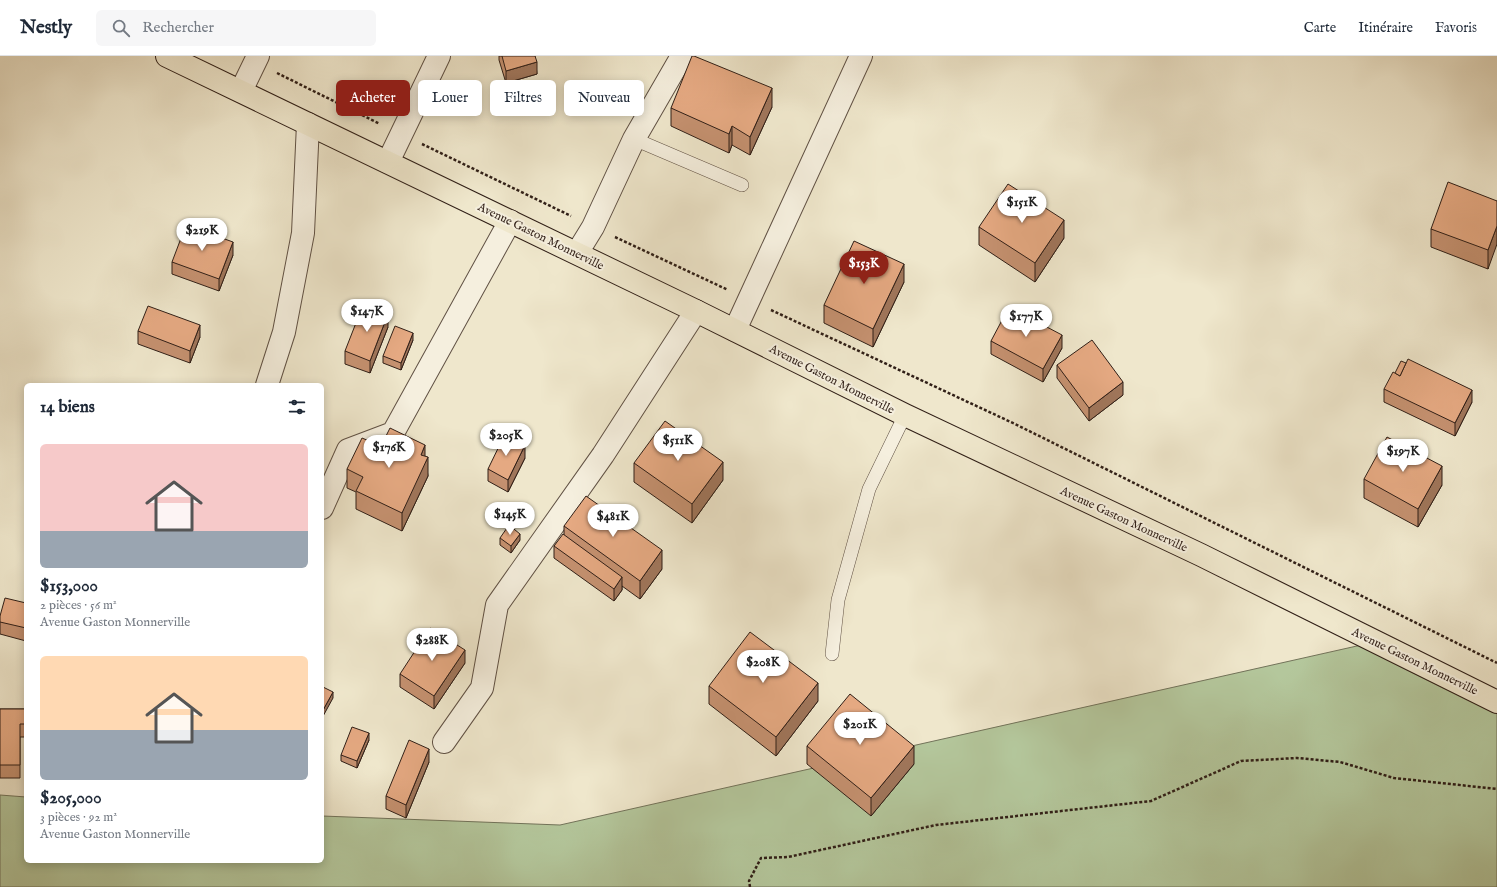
<!DOCTYPE html>
<html lang="fr">
<head>
<meta charset="utf-8">
<style>
	body { margin:0; font-family:"IM FELL English",serif; background:#f6f6f7; color:#1f2937; height:100vh; display:flex; flex-direction:column; font-size:15px; white-space:nowrap }
	* { box-sizing:border-box; margin:0 }
	p { font-size:13px; color:#747a83 }
	.icon { flex:none; width:22px; height:22px; fill:none; stroke:currentColor; stroke-width:2; stroke-linecap:round; stroke-linejoin:round }
	.map { position:relative; flex:1; overflow:hidden }
	.drawer { position:absolute; left:24px; top:327px; width:300px; height:480px; display:flex; flex-direction:column; background:#fff; border-radius:6px; box-shadow:0 2px 10px #0003 }
	.drawer>* { flex:none }
	.top-card { position:absolute; left:336px; top:24px; width:380px; height:36px; display:flex; gap:8px }
	.price { position:absolute; translate:-50% -34px; padding:0 9px; border-radius:14px; background:#fff; color:#222; font-size:13px; line-height:26px; filter:drop-shadow(0 1px 2px #0008) }
	.price::after { content:''; position:absolute; left:50%; top:24px; width:12px; height:9px; margin-left:-6px; background:inherit; clip-path:polygon(0 0,100% 0,50% 100%) }
	.price.current { background:#8f2418; color:#fff }
	ul { padding:0; list-style:none }
	li { display:grid; align-content:center; gap:8px; height:212px; padding:0 16px }
	li span { display:grid; place-items:center; height:124px; border-radius:6px; color:#555 }
	li>.icon { margin-inline-start:auto }
	span .icon { width:72px; height:72px; fill:#fffc; stroke-width:1 }
	li b { font-size:17px }
	h2 { display:flex; justify-content:space-between; align-items:center; height:48px; padding:0 16px; font-size:17px }
	.chip { padding:0 14px; border-radius:6px; background:#fff; box-shadow:0 2px 10px #0003; font-size:14px; line-height:36px }
	.chip.current { background:#8f2418; color:#fff }
	header { display:flex; align-items:center; gap:24px; box-sizing:border-box; height:56px; padding:0 20px; background:#fff; border-bottom:1px solid #e0e1e3 }
	header strong { font-size:19px }
	nav { display:flex; gap:22px; margin-inline-start:auto; font-size:14px }
	.search { width:280px; height:36px; background:#f6f6f7; display:flex; align-items:center; gap:10px; box-sizing:border-box; padding:0 14px; border-radius:6px; color:#747a83; font-size:15px }
	.map>svg:first-child { display:block }
	.green { fill:#b4c79c; stroke:#72735a }
	.lines { fill:none; stroke-linecap:round; stroke-linejoin:round }
	.lane-casing { stroke:#605144; stroke-width:14 }
	.street-casing { stroke:#605144; stroke-width:24 }
	.primary-casing { stroke:#301f17; stroke-width:24 }
	.path { stroke:#301f17; stroke-width:2.5; stroke-dasharray:3 2; stroke-linecap:butt }
	.lane { stroke:#f5efde; stroke-width:13 }
	.street { stroke:#f5efde; stroke-width:22 }
	.primary { stroke:#efe7cc; stroke-width:22 }
	.wall { fill:#c59170; stroke:#301f17 }
	.shaded-wall { fill:#a0765b; stroke:#301f17 }
	.building { fill:#e5a982; stroke:#301f17 }
	.labels { text-anchor:middle; stroke-width:4; stroke-linejoin:round; paint-order:stroke }
	.street-label { font-size:12px; fill:#301f17; stroke:#f5efde }
</style>
</head>
<body>
<header>
<strong>Nestly</strong>
<div class="search"><svg class="icon" aria-label="search" viewBox="0 0 24 24"><circle cx="10" cy="10" r="6"/><path d="M15 15l6 6"/></svg>Rechercher</div>
<nav><a>Carte</a><a>Itinéraire</a><a>Favoris</a></nav>
</header>
<div class="map">
<svg width="1497" height="831" viewBox="0 0 1497 831">
	<rect width="100%" height="100%" fill="#efe7cc"/>
	<filter id="stains"><feTurbulence type="fractalNoise" baseFrequency=".005" numOctaves="4"/><feColorMatrix values="0 0 0 0 .2 0 0 0 0 .09 0 0 0 0 .02 0 0 0 .5 -.17"/></filter>
	<radialGradient id="worn" r=".72"><stop offset=".6" stop-color="#630" stop-opacity="0"/><stop offset="1" stop-color="#630" stop-opacity=".3"/></radialGradient>
	<polygon class="green" points="1388,583 1497,635 1497,831 0,831 0,739 26,741 26,805 322,805 322,760 560,769"/>
	<g class="lines">
		<defs>
			<g id="lane">
				<polyline points="634,83 742,129"/>
				<polyline points="832,598 838,544 869,433 905,359"/>
			</g>
			<g id="street">
				<polyline points="241,35 258,0"/>
				<polyline points="388,106 439,0"/>
				<polyline points="577,197 593,171 634,83 682,0"/>
				<polyline points="735,274 861,0"/>
				<polyline points="267,329 284,276 303,177 308,68"/>
				<polyline points="322,452 348,394 393,377 510,165"/>
				<polyline points="444,686 482,632 497,549 603,399 696,255"/>
			</g>
			<polyline id="primary" points="167,0 696,255 905,359 1201,499 1497,646"/>
		</defs>
		<use href="#lane" class="lane-casing"/>
		<use href="#street" class="street-casing"/>
		<use href="#primary" class="primary-casing"/>
		<g class="path">
			<polyline points="277,17 380,68"/>
			<polyline points="422,88 571,160"/>
			<polyline points="615,181 728,234"/>
			<polyline points="771,254 1015,368 1497,607"/>
			<polyline points="750,831 749,825 761,802 788,801 936,769 1151,745 1241,705 1297,702 1340,706 1394,722 1497,733"/>
		</g>
		<use href="#lane" class="lane"/>
		<use href="#street" class="street"/>
		<use href="#primary" class="primary"/>
	</g>
	<g class="wall">
		<polygon points="499,0 535,0 537,18 506,27 499,4"/>
		<polygon points="772,51 750,99 732,89 729,97 671,70 671,52"/>
		<polygon points="1497,145 1488,213 1431,191 1431,173"/>
		<polygon points="979,171 1064,182 1035,226 979,189"/>
		<polygon points="233,199 219,235 172,218 172,206"/>
		<polygon points="904,226 873,291 824,267 824,249"/>
		<polygon points="388,271 370,317 345,308 345,295"/>
		<polygon points="138,275 200,281 190,307 138,288"/>
		<polygon points="413,284 401,314 383,307 383,300"/>
		<polygon points="991,285 1062,292 1043,326 991,298"/>
		<polygon points="1057,309 1123,339 1089,365 1057,322"/>
		<polygon points="1384,333 1472,346 1455,380 1384,346"/>
		<polygon points="425,400 428,420 402,475 356,453 356,436 347,432 347,413"/>
		<polygon points="525,402 508,436 488,425 488,413"/>
		<polygon points="634,407 723,424 692,467 634,426"/>
		<polygon points="1364,423 1442,429 1418,471 1364,442"/>
		<polygon points="564,470 662,513 640,543 622,530 622,534 614,545 554,502 554,490 564,479"/>
		<polygon points="500,482 520,484 511,497 500,489"/>
		<polygon points="26,547 26,585 0,578 0,560"/>
		<polygon points="465,607 434,653 400,631 400,618"/>
		<polygon points="26,613 26,681 20,681 20,722 0,722 0,653 25,653"/>
		<polygon points="709,630 818,645 776,700 709,648"/>
		<polygon points="369,684 357,712 341,705 341,699"/>
		<polygon points="807,690 914,708 871,760 807,708"/>
		<polygon points="429,706 406,762 386,753 386,740"/>
	</g>
	<g class="shaded-wall">
		<polygon points="537,6 537,18 506,27 506,15"/>
		<polygon points="772,32 772,51 750,99 750,81"/>
		<polygon points="732,70 732,89 729,97 729,78"/>
		<polygon points="1064,164 1064,182 1035,226 1035,207"/>
		<polygon points="1497,170 1497,188 1488,213 1488,194"/>
		<polygon points="233,186 233,199 219,235 219,223"/>
		<polygon points="904,208 904,226 873,291 873,273"/>
		<polygon points="388,258 388,271 370,317 370,305"/>
		<polygon points="200,269 200,281 190,307 190,295"/>
		<polygon points="413,277 413,284 401,314 401,307"/>
		<polygon points="1062,279 1062,292 1043,326 1043,313"/>
		<polygon points="1123,326 1123,339 1089,365 1089,352"/>
		<polygon points="1472,334 1472,346 1455,380 1455,367"/>
		<polygon points="425,389 425,407 428,401 428,420 402,475 402,457 421,399"/>
		<polygon points="525,389 525,402 508,436 508,424"/>
		<polygon points="723,406 723,424 692,467 692,448"/>
		<polygon points="1442,410 1442,429 1418,471 1418,453"/>
		<polygon points="520,478 520,484 511,497 511,490"/>
		<polygon points="662,494 662,513 640,543 640,525"/>
		<polygon points="622,521 622,534 614,545 614,533"/>
		<polygon points="465,594 465,607 434,653 434,640"/>
		<polygon points="818,627 818,645 776,700 776,681"/>
		<polygon points="333,636 333,642 322,662 322,656"/>
		<polygon points="369,677 369,684 357,712 357,705"/>
		<polygon points="914,690 914,708 871,760 871,742"/>
		<polygon points="429,693 429,706 406,762 406,749"/>
	</g>
	<g class="building">
		<polygon points="502,0 535,0 537,6 506,15"/>
		<polygon points="692,0 694,0 772,32 750,81 732,70 729,78 671,52"/>
		<polygon points="1448,126 1497,145 1497,170 1488,194 1431,173"/>
		<polygon points="1008,128 1064,164 1035,207 979,171"/>
		<polygon points="186,169 233,186 219,223 172,206"/>
		<polygon points="854,185 904,208 873,273 824,249"/>
		<polygon points="363,249 388,258 370,305 345,295"/>
		<polygon points="148,250 200,269 190,295 138,275"/>
		<polygon points="1009,251 1062,279 1043,313 991,285"/>
		<polygon points="395,270 413,277 401,307 383,300"/>
		<polygon points="1092,284 1123,326 1089,352 1057,309"/>
		<polygon points="1408,303 1472,334 1455,367 1384,333 1393,316 1400,320"/>
		<polygon points="1401,305 1406,307 1400,320 1395,317"/>
		<polygon points="665,365 723,406 692,448 634,407"/>
		<polygon points="390,372 425,389 421,399 428,401 402,457 356,435 363,421 347,413 362,382 381,390"/>
		<polygon points="505,378 525,389 508,424 488,413"/>
		<polygon points="1387,381 1442,410 1418,453 1364,423"/>
		<polygon points="586,440 662,494 640,525 564,470"/>
		<polygon points="509,469 520,478 511,490 500,482"/>
		<polygon points="563,478 622,521 614,533 554,490"/>
		<polygon points="5,542 26,547 26,572 0,566 0,560"/>
		<polygon points="430,572 465,594 434,640 400,618"/>
		<polygon points="750,576 818,627 776,681 709,630"/>
		<polygon points="25,613 26,613 26,668 20,668 20,709 0,709 0,653 25,653"/>
		<polygon points="323,631 333,636 322,656 322,633"/>
		<polygon points="850,638 914,690 871,742 807,690"/>
		<polygon points="352,671 369,677 357,705 341,699"/>
		<polygon points="409,684 429,693 406,749 386,740"/>
	</g>
	<g class="labels">
		<g class="street-label">
			<text transform="translate(541 180) rotate(26)" y="4">Avenue Gaston Monnerville</text>
			<text transform="translate(832 323) rotate(27)" y="4">Avenue Gaston Monnerville</text>
			<text transform="translate(1124 463) rotate(25)" y="4">Avenue Gaston Monnerville</text>
			<text transform="translate(1415 605) rotate(26)" y="4">Avenue Gaston Monnerville</text>
		</g>
	</g>
	<rect width="100%" height="100%" filter="url(#stains)"/>
	<rect width="100%" height="100%" fill="url(#worn)"/>
</svg>
<b class="price" style="left:1022px;top:168px">$151K</b>
<b class="price" style="left:202px;top:196px">$219K</b>
<b class="price current" style="left:864px;top:229px">$153K</b>
<b class="price" style="left:367px;top:277px">$147K</b>
<b class="price" style="left:1026px;top:282px">$177K</b>
<b class="price" style="left:506px;top:401px">$205K</b>
<b class="price" style="left:678px;top:406px">$511K</b>
<b class="price" style="left:389px;top:413px">$176K</b>
<b class="price" style="left:1403px;top:417px">$197K</b>
<b class="price" style="left:510px;top:480px">$145K</b>
<b class="price" style="left:613px;top:482px">$481K</b>
<b class="price" style="left:432px;top:606px">$288K</b>
<b class="price" style="left:763px;top:628px">$208K</b>
<b class="price" style="left:860px;top:690px">$201K</b>
<div class="top-card">
<a class="chip current">Acheter</a>
<a class="chip">Louer</a>
<a class="chip">Filtres</a>
<a class="chip">Nouveau</a>
</div>
<section class="drawer">
<h2>14 biens<svg class="icon" aria-label="filters" viewBox="0 0 24 24"><path d="M4 7h16M4 17h16"/><circle cx="9" cy="7" r="2"/><circle cx="15" cy="17" r="2"/></svg></h2>
<ul>
<li><span style="background:linear-gradient(#f6c9c9 70%,#9aa5b1 0)"><svg class="icon" aria-label="home" viewBox="0 0 24 24"><path d="M3 11l9-7 9 7M6 9v11h12V9"/></svg></span><div><b>$153,000</b><p>2 pièces · 56 m²</p><p>Avenue Gaston Monnerville</p></div></li>
<li><span style="background:linear-gradient(#ffd9b3 60%,#9aa5b1 0)"><svg class="icon" aria-label="home" viewBox="0 0 24 24"><path d="M3 11l9-7 9 7M6 9v11h12V9"/></svg></span><div><b>$205,000</b><p>3 pièces · 92 m²</p><p>Avenue Gaston Monnerville</p></div></li>
</ul>
</section>
</div>
</body>
</html>
